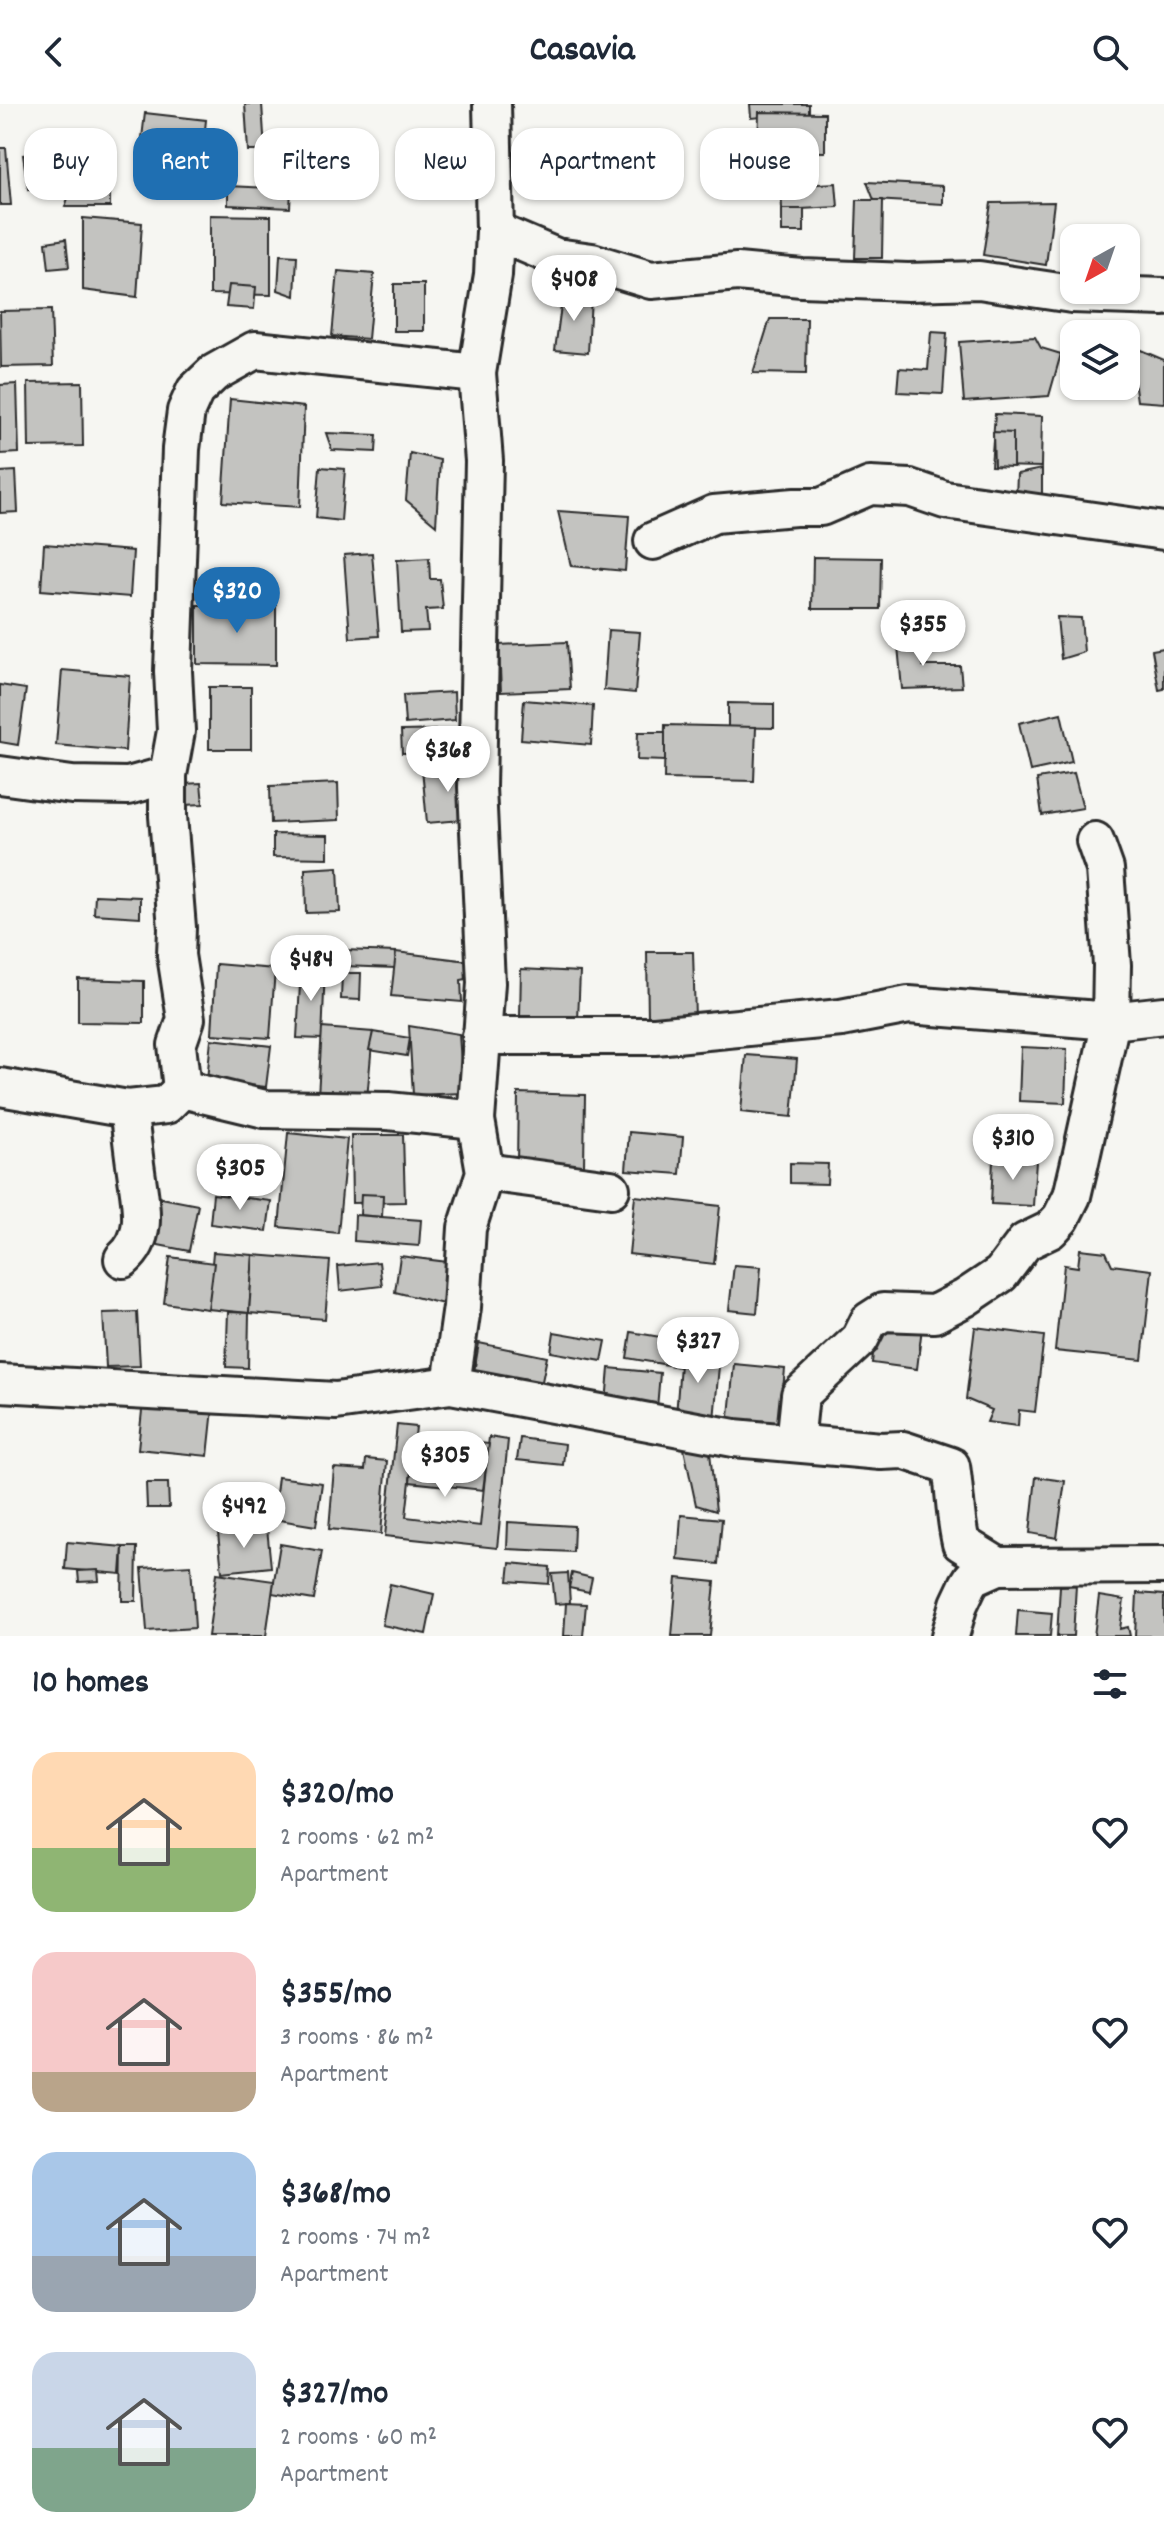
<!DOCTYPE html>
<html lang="en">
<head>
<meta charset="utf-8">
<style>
	body { margin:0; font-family:Dekko,sans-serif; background:#f6f6f7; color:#1f2937; height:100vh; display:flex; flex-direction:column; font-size:30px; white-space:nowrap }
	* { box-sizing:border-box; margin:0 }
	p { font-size:26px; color:#747a83 }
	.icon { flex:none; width:44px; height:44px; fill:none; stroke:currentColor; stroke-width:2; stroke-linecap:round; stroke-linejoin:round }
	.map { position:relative; height:1532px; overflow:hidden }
	.side { display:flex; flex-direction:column; background:#fff; flex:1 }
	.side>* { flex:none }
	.top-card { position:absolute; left:24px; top:24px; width:1116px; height:72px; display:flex; gap:16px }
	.needle { width:52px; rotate:220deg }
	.controls { position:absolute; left:1060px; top:120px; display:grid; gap:16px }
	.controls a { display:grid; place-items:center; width:80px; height:80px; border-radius:16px; background:#fff; box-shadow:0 2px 6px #0004; font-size:40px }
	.price { position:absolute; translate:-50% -68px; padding:0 18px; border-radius:28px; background:#fff; color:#222; font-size:26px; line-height:52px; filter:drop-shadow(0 2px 4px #0008) }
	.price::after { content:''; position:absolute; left:50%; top:48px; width:24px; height:18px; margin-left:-12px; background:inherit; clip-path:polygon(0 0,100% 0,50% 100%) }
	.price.selected { background:#1f6fb2; color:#fff }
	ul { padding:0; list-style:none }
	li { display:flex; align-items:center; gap:24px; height:200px; padding:0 32px }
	li span { display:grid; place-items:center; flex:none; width:224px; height:160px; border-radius:24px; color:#555 }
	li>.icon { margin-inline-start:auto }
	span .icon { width:96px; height:96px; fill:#fffc; stroke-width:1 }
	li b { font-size:34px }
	h2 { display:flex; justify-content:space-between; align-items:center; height:96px; padding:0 32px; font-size:34px }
	.tag { padding:0 28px; border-radius:24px; background:#fff; box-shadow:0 2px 6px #0004; font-size:28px; line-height:72px }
	.tag.selected { background:#1f6fb2; color:#fff }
	header { display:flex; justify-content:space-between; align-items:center; height:104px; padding:0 32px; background:#fff; font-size:36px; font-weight:700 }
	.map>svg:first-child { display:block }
	.building { fill:#c3c3c0; stroke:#2b2b2b; stroke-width:2 }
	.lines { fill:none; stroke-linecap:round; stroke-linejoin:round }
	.minor-casing { stroke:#2b2b2b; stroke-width:42 }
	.minor { stroke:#f6f6f2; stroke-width:36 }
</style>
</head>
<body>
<header><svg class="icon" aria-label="back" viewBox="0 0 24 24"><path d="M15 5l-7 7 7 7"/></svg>Casavia<svg class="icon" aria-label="search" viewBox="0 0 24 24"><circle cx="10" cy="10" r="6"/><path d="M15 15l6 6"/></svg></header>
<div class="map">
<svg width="1164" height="1532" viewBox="0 0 1164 1532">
	<rect width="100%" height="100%" fill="#f6f6f2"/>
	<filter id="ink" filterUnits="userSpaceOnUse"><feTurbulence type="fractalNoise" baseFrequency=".0125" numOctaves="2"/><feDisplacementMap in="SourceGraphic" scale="16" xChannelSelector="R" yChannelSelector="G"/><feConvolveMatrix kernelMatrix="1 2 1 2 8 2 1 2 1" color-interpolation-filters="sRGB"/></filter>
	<g filter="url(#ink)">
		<g class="building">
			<polygon points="245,0 262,0 265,47 248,47"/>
			<polygon points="750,0 809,0 809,9 751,14"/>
			<polygon points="759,8 825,9 825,48 758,47"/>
			<polygon points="145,9 206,16 203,45 141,42"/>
			<polygon points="0,44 6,44 11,101 0,101"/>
			<polygon points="44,49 49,82 28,85 23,51"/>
			<polygon points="165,52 209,55 208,67 164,64"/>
			<rect x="761" y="58" width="18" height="13"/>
			<polygon points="164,63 180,65 179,78 163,75"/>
			<polygon points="867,78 943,82 943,100 874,96"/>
			<polygon points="836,79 838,103 782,106 781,82"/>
			<polygon points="228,82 291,85 290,104 228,101"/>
			<polygon points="71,85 110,85 110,103 65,103"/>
			<polygon points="857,96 883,96 882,154 855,154"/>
			<polygon points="1054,98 1046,161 983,151 991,99"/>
			<rect x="782" y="105" width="22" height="23"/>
			<polygon points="210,111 271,112 271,191 210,190"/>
			<polygon points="83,114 142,119 137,193 83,186"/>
			<polygon points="66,135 69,163 49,165 46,138"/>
			<polygon points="280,151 297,152 295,192 278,186"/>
			<polygon points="338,167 374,170 368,235 332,232"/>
			<rect x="394" y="180" width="30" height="47"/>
			<polygon points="229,181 256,183 254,205 226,203"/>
			<polygon points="563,187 591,193 588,249 555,246"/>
			<polygon points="51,206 53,262 1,263 0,207"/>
			<polygon points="770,215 807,215 806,270 753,269"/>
			<polygon points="931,228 947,229 943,290 897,288 899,264 928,266"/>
			<polygon points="1035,233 1041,244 1061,250 1049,292 964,298 959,238"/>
			<polygon points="1129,241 1164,256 1164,299 1137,297"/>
			<polygon points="82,278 83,342 29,343 28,279"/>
			<polygon points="17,280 19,349 0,350 0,281"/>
			<polygon points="230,295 304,303 300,403 223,398"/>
			<polygon points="995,310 1042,312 1041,363 991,362"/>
			<polygon points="993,328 1013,329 1013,363 994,362"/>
			<polygon points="326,329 377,331 376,348 332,346"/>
			<polygon points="410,349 440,356 436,421 406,396"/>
			<polygon points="320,363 345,365 341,417 316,414"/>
			<polygon points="1042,365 1042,393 1016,393 1017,370"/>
			<polygon points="16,367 18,408 0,409 0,368"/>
			<polygon points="558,407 629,412 625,467 571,462"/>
			<polygon points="44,440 133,447 130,493 41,486"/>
			<polygon points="372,449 379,532 350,534 344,451"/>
			<polygon points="813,453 881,454 880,505 812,505"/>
			<polygon points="429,454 430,475 440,475 443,505 426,506 428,527 401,528 397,456"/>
			<polygon points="197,501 276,501 276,561 197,560"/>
			<polygon points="1057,513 1081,514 1084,548 1061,555"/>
			<polygon points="608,526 640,528 635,589 604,586"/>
			<polygon points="897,531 921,531 923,562 960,562 962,583 902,585"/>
			<polygon points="567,538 570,585 501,588 499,541"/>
			<polygon points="1164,544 1164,585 1159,586 1152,546"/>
			<polygon points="62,566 130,572 125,647 56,641"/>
			<polygon points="0,581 26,585 18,641 0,638"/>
			<rect x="209" y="583" width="42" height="62"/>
			<polygon points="454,588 455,616 405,620 403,591"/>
			<polygon points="524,596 593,602 591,641 521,635"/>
			<polygon points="728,599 774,600 774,624 728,623"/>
			<polygon points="1061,609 1072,658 1030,667 1019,619"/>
			<polygon points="665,621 756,623 754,677 664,675"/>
			<polygon points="448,626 448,648 402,649 401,627"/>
			<polygon points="638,628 665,628 665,657 637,656"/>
			<polygon points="468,660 473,715 427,719 422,664"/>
			<polygon points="1074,669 1083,704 1042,711 1037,675"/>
			<polygon points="201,679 203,700 184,701 183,680"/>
			<polygon points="338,679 339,716 271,719 270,682"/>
			<polygon points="273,730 328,731 328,754 273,753"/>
			<polygon points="338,763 340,808 306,809 305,765"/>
			<polygon points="95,791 140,793 140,813 94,810"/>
			<polygon points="343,846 396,848 395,864 343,862"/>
			<polygon points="396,848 476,858 476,873 461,876 462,898 391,892"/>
			<polygon points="647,848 693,848 695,914 648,915"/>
			<polygon points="216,860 275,865 270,934 212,930"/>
			<polygon points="301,863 325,864 322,935 297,934"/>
			<polygon points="521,865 580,868 578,916 520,913"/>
			<polygon points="342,869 361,869 360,896 341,895"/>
			<polygon points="78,875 144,877 144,919 78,918"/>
			<polygon points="409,922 459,930 463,989 413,991"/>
			<polygon points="322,924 373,928 367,995 318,992"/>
			<polygon points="373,928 410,934 407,952 369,946"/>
			<polygon points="211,935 271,942 266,983 207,976"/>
			<polygon points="1021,943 1067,945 1065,999 1019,997"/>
			<polygon points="746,951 797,955 792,1013 741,1008"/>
			<polygon points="518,989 585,991 584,1062 517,1060"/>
			<polygon points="629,1028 683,1033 680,1070 626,1066"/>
			<polygon points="288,1029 347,1035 338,1129 279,1123"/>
			<polygon points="351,1031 403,1031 405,1098 352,1099"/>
			<polygon points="993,1055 1036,1057 1033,1102 991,1100"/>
			<polygon points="790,1059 828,1060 827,1080 790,1079"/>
			<polygon points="213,1090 271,1097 267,1127 210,1120"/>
			<polygon points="361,1090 383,1091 382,1113 360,1111"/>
			<polygon points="151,1092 198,1101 189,1147 143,1138"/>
			<polygon points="635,1092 720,1102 714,1160 629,1150"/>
			<polygon points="355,1111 421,1116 419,1142 354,1137"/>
			<polygon points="1080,1145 1106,1148 1112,1161 1152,1166 1142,1256 1055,1247 1064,1161 1078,1163"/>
			<polygon points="213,1148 253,1151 249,1209 208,1205"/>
			<polygon points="253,1151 330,1157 325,1215 249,1209"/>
			<polygon points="400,1152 447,1158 447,1201 395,1188"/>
			<polygon points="170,1153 214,1159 208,1205 164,1199"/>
			<polygon points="379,1158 382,1182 340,1187 338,1162"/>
			<polygon points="734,1161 761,1163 757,1209 729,1206"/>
			<polygon points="137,1208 140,1262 106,1263 103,1209"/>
			<polygon points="228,1208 249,1209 248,1264 226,1263"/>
			<polygon points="877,1217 922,1223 917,1265 872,1259"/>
			<polygon points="975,1223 1044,1232 1035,1308 1019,1306 1018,1322 987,1318 992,1306 966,1295"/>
			<polygon points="554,1228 606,1237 602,1257 551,1248"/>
			<polygon points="631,1228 684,1237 680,1263 627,1254"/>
			<polygon points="479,1239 547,1253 540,1287 473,1274"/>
			<polygon points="681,1247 720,1251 714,1316 676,1312"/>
			<polygon points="734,1260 785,1265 779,1327 728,1322"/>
			<polygon points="609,1264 660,1269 657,1304 606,1299"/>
			<polygon points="143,1297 213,1305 208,1352 138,1345"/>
			<polygon points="397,1321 416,1323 406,1413 480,1422 489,1333 508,1336 497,1444 385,1432"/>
			<polygon points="415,1331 489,1340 483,1386 410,1378"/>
			<polygon points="520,1334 565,1340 563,1361 517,1356"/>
			<polygon points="684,1345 710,1348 716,1407 696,1401"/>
			<polygon points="366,1355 387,1357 381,1430 329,1425 334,1364 365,1366"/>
			<polygon points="278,1373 322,1379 316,1422 273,1415"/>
			<polygon points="1036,1373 1065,1377 1057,1434 1030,1429"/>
			<polygon points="146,1379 168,1379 169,1404 147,1404"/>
			<polygon points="681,1411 722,1415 718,1460 678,1456"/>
			<polygon points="508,1418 574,1422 573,1448 507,1445"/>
			<polygon points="267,1424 271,1463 222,1468 218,1429"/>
			<polygon points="67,1438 123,1443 121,1470 65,1465"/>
			<polygon points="280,1440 322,1447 314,1496 272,1489"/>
			<polygon points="123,1443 137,1443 136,1497 122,1497"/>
			<polygon points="510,1459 550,1463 549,1480 508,1477"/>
			<polygon points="191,1461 195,1524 147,1527 142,1464"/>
			<polygon points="98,1466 99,1477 79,1478 78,1467"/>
			<polygon points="217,1469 274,1477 266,1532 208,1532"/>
			<polygon points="568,1469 570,1499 555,1500 552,1470"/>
			<polygon points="572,1469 592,1474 589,1488 569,1484"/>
			<polygon points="677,1474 715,1478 710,1532 672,1532"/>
			<polygon points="390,1480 434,1490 426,1530 382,1521"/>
			<polygon points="1076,1481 1073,1532 1057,1532 1060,1482"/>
			<polygon points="1137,1489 1164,1491 1164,1532 1135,1532"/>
			<polygon points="1099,1492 1124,1496 1120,1525 1128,1523 1130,1532 1094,1532"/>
			<polygon points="566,1499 586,1500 583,1532 564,1532"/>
			<polygon points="1018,1506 1052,1509 1050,1532 1016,1532"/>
		</g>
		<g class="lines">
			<defs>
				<g id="minor">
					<polyline points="492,0 495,127"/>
					<polyline points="653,437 714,410 795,403 821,403 870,382 910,384 945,396 1164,427"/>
					<polyline points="0,671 72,681 128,682 168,671 176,627 173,567 181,345 186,307 195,287 214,269 255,246 477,269"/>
					<polyline points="168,671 168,712 177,824 176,851 186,915 177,941 182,985"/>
					<polyline points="481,932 655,932 841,914 909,901 1111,917 1164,911"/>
					<polyline points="0,983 128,1005 166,1001 182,985 265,1005 388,1007 476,1016"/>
					<polyline points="485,1068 611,1085"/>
					<path d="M123 1155C150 1132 140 1098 136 1067 133 1047 131 1026 128 1005"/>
					<path d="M0 1279 336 1297 451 1281 734 1334 881 1347 903 1346 951 1362C955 1388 955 1414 961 1439L998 1462"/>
					<polyline points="451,1281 462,1203 467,1124 485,1068 476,1016 486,879 477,683 484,357 477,269 493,171 495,127 556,153 592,158 651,176 737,168 802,174 908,178 979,176 1072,190 1164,193"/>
					<polyline points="795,1339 800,1291 860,1235 869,1217 883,1208 934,1210 965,1194 1001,1170 1025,1138 1050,1126 1061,1114 1072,1092 1080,1058 1111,917 1112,861 1105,765 1095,737"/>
					<polyline points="950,1532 959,1500 968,1481 973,1473 998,1462 1164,1461"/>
				</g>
			</defs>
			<use href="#minor" class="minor-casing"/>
			<use href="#minor" class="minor"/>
		</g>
	</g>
</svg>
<div class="controls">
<a><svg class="needle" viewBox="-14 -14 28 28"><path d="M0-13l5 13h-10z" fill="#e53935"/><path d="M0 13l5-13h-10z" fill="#747a83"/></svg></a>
<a><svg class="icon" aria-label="layers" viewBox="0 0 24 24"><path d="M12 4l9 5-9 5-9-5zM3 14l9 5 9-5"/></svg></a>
</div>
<b class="price" style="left:574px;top:219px">$408</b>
<b class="price selected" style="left:237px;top:531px">$320</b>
<b class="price" style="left:923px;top:564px">$355</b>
<b class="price" style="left:448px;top:690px">$368</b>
<b class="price" style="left:311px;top:899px">$484</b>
<b class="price" style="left:1013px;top:1078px">$310</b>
<b class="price" style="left:240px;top:1108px">$305</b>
<b class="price" style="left:698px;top:1281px">$327</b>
<b class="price" style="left:445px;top:1395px">$305</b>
<b class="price" style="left:244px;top:1446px">$492</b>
<div class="top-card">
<a class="tag">Buy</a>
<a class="tag selected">Rent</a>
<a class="tag">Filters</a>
<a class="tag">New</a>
<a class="tag">Apartment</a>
<a class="tag">House</a>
</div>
</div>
<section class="side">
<h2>10 homes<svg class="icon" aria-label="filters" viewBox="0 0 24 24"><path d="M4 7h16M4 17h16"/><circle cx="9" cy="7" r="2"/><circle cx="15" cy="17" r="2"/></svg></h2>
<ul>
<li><span style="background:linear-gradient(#ffd9b3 60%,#8fb573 0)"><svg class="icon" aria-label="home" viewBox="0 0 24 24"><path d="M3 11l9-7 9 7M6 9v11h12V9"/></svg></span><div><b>$320/mo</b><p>2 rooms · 62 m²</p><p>Apartment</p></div><svg class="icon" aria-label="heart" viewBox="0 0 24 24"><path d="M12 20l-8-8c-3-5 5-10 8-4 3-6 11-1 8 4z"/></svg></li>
<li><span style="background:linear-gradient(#f6c9c9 75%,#b9a48a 0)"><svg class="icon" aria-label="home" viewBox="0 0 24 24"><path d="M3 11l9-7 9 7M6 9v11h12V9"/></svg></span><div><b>$355/mo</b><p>3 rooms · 86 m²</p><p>Apartment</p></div><svg class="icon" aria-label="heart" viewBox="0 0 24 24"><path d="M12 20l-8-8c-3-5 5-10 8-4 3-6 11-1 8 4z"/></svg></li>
<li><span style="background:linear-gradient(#a9c7e8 65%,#9aa5b1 0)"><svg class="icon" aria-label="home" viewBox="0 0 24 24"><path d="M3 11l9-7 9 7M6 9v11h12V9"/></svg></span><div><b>$368/mo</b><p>2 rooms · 74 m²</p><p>Apartment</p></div><svg class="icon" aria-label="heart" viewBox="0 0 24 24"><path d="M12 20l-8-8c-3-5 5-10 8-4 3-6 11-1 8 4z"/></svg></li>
<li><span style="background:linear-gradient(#c9d6e8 60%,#7fa58c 0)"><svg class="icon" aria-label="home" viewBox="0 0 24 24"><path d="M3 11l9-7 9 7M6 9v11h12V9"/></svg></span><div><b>$327/mo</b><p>2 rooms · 60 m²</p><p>Apartment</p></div><svg class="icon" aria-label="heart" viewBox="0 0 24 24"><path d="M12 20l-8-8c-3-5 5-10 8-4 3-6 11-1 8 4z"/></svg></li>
</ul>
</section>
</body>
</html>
